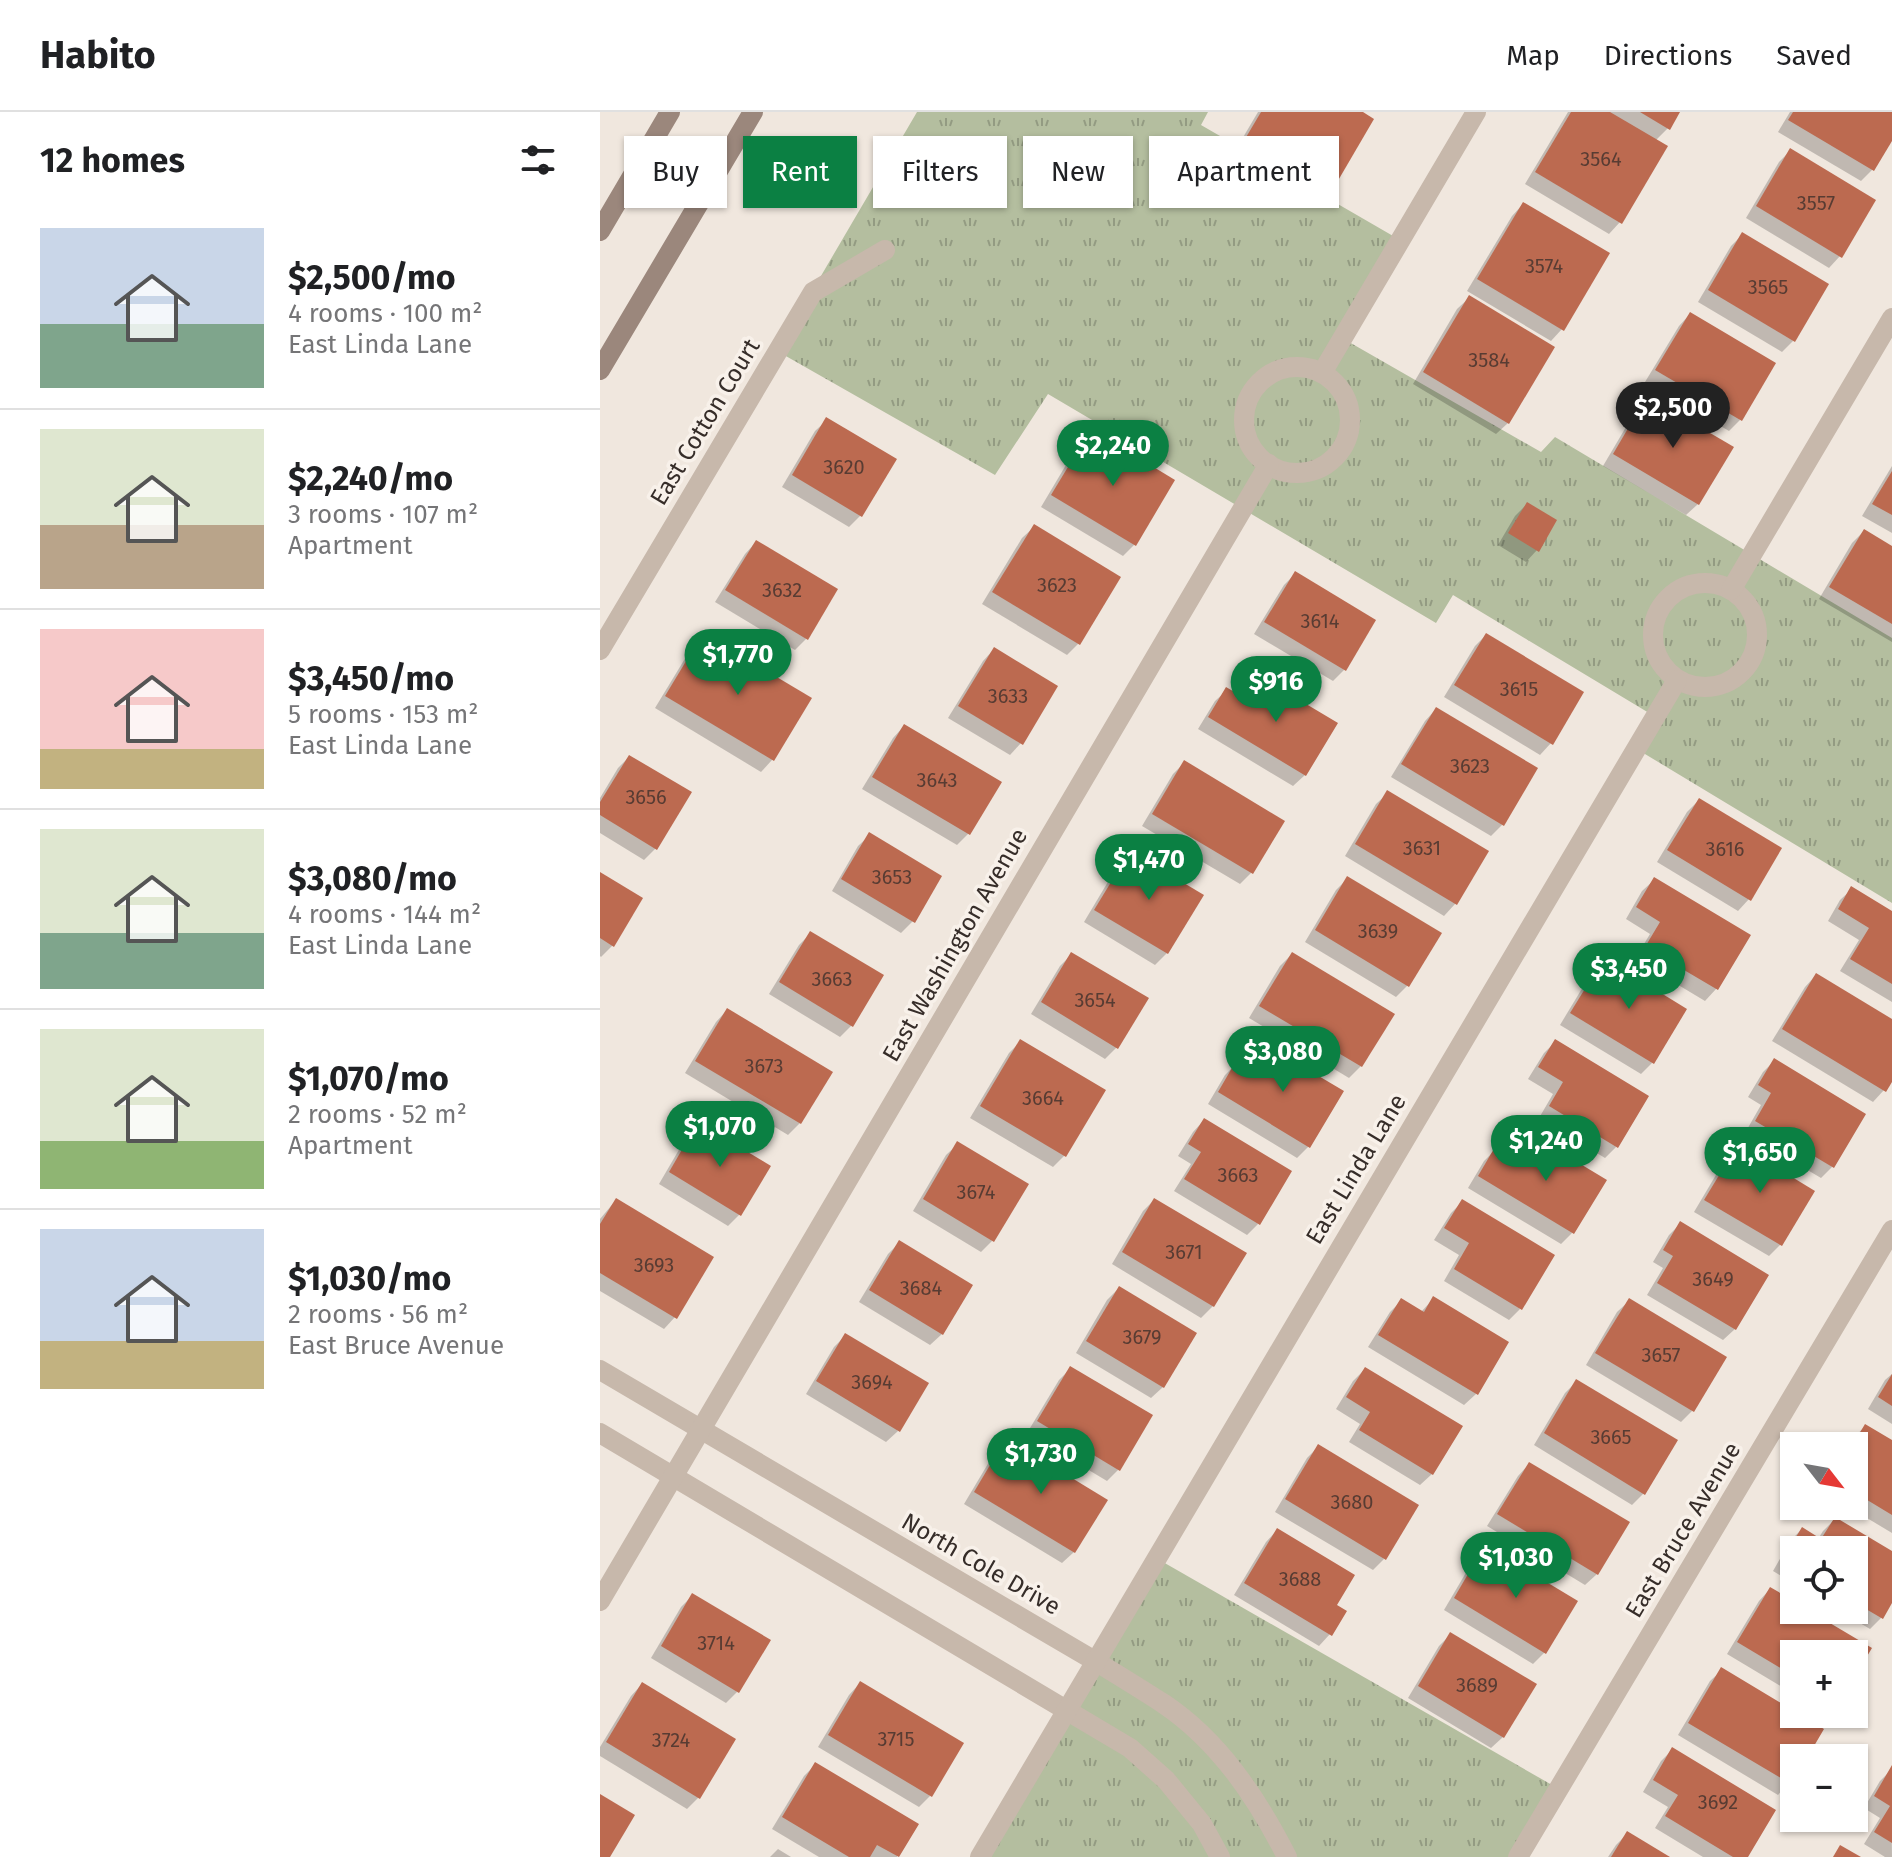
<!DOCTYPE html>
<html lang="en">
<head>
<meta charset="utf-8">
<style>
	body { margin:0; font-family:"Fira Sans",sans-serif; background:#f6f6f6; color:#202124; height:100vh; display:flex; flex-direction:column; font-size:30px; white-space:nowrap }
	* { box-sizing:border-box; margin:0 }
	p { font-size:26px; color:#757577 }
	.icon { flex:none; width:44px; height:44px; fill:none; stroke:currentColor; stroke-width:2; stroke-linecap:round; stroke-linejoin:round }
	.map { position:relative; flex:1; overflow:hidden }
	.drawer { display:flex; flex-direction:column; background:#fff; width:600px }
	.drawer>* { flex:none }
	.guide { position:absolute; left:24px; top:24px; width:760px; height:72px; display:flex; gap:16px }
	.needle { width:52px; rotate:121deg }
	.fabs { position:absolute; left:1180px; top:1320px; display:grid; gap:16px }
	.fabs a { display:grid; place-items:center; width:88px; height:88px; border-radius:0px; background:#fff; box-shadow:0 2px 6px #0004; font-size:40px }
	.price { position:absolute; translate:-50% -68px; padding:0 18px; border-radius:28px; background:#0b8043; color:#fff; font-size:26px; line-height:52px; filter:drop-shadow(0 2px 4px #0008) }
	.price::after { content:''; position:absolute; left:50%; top:48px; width:24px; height:18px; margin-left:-12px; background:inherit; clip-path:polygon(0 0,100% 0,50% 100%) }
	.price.selected { background:#222; color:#fff }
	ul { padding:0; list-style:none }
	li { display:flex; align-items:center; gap:24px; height:200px; padding:0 40px }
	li+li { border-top:2px solid #e0e0e0 }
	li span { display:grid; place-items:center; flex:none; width:224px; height:160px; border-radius:0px; color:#555 }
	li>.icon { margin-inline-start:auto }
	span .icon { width:96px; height:96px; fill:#fffc; stroke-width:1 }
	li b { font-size:34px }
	h2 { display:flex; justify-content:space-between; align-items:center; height:96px; padding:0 40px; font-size:34px }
	.pill { padding:0 28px; border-radius:0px; background:#fff; box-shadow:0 2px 6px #0004; font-size:28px; line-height:72px }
	.pill.selected { background:#0b8043; color:#fff }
	header { display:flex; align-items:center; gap:48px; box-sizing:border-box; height:112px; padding:0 40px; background:#fff; border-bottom:2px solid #e0e0e0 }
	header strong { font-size:38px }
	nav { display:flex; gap:44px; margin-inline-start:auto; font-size:28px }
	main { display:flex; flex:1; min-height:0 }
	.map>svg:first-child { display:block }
	.park { fill:url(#park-tufts) }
	.shadow { fill:#0003 }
	.building { fill:#bc6a50 }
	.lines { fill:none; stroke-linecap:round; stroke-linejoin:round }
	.minor { stroke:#c7b8ab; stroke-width:20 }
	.secondary { stroke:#9b877c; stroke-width:20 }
	.labels { text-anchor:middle; stroke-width:7; stroke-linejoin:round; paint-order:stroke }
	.number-label { font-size:20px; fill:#583c33 }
	.street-label { font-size:24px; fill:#362d29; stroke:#f8f1ea }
</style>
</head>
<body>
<header>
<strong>Habito</strong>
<nav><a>Map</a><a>Directions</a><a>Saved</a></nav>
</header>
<main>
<section class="drawer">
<h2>12 homes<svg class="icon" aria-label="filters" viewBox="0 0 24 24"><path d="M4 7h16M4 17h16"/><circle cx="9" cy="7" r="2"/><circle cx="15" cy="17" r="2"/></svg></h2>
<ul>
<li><span style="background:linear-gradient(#c9d6e8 60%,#7fa58c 0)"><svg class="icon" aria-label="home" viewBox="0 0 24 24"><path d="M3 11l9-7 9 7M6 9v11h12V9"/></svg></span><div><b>$2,500/mo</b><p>4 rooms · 100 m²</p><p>East Linda Lane</p></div></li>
<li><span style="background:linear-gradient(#dfe7d0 60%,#b9a48a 0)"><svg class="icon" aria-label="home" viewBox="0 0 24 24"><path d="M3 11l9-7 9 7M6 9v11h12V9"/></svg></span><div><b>$2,240/mo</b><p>3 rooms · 107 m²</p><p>Apartment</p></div></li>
<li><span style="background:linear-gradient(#f6c9c9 75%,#c2b280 0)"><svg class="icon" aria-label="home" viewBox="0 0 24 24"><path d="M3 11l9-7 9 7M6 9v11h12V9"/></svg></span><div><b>$3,450/mo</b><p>5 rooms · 153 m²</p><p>East Linda Lane</p></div></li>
<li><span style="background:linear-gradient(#dfe7d0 65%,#7fa58c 0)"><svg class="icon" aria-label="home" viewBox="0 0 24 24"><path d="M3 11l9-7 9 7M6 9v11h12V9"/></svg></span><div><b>$3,080/mo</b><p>4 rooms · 144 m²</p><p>East Linda Lane</p></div></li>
<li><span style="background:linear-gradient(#dfe7d0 70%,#8fb573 0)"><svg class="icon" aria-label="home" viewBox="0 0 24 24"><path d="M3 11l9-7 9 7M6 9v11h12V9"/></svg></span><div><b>$1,070/mo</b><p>2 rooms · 52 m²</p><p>Apartment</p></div></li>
<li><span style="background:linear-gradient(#c9d6e8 70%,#c2b280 0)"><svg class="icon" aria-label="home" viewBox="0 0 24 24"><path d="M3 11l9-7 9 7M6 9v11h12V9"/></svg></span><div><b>$1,030/mo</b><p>2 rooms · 56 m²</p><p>East Bruce Avenue</p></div></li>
</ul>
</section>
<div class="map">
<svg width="1292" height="1745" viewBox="0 0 1292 1745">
	<defs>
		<pattern id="park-tufts" width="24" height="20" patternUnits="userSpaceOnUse" patternTransform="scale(2)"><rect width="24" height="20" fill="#b4be9f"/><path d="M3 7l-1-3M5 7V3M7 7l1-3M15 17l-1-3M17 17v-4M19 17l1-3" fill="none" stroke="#939b82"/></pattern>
	</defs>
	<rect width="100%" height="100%" fill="#f0e7de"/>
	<g class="park">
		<polygon points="317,0 608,0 601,13 800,128 742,226 941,340 955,325 1292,526 1292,791 1035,636 1054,604 853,483 836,511 448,282 395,363 177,239"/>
		<polygon points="556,1446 959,1677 918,1745 380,1745"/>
	</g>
	<g class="shadow">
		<polygon points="658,0 759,0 727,83 716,94 632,44"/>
		<polygon points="968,0 1078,0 1068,16 1055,29 1020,110 1009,122 925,72"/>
		<polygon points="1190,0 1292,0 1292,25 1272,58 1261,69 1178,20"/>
		<polygon points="1190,39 1240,144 1229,156 1146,106 1179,50"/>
		<polygon points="923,92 962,217 951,229 867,179 912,104"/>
		<polygon points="1142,123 1193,229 1182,240 1098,190 1131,134"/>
		<polygon points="869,186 908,311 896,322 813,272 857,197"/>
		<polygon points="1090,202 1140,308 1129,319 1045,270 1079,214"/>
		<polygon points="1048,286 1098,392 1086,403 1003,354 1036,298"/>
		<polygon points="227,308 260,404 249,415 182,375 215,319"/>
		<polygon points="491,320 534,433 523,444 441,395 479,331"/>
		<polygon points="1292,354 1292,421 1262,404"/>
		<polygon points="927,392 937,438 926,450 898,433 915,404"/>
		<polygon points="434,415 478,532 467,543 382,492 422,426"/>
		<polygon points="1264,419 1292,436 1292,530 1219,487 1252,431"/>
		<polygon points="156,430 206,527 195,538 115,490 145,442"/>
		<polygon points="695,462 744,558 733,569 654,522 684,473"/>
		<polygon points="104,523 209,587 172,648 161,660 55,596 92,535"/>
		<polygon points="886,523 951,631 940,643 844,585 875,534"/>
		<polygon points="394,537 421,631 410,643 348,606 383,549"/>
		<polygon points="662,568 705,663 693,674 598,617 615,589 627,578 645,589 650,579"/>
		<polygon points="836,597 902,713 891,724 791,665 825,609"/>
		<polygon points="304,614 399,671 368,722 357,733 262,677 293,626"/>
		<polygon points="29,645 56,736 44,748 0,721 0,686 18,656"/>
		<polygon points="584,651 682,709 651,761 640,772 542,714 573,662"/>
		<polygon points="788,681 886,740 855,792 844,804 745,744 776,692"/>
		<polygon points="1099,688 1149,787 1138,799 1057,750 1087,700"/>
		<polygon points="270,723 313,809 301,821 232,779 258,734"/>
		<polygon points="530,741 601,784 567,841 555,853 484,810 518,753"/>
		<polygon points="0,763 13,833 1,845 0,844"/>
		<polygon points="748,766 808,873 796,885 705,830 736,778"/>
		<polygon points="1054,768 1148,824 1116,877 1105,889 1035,847 1050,822 1026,807 1042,779"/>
		<polygon points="1252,777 1292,801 1292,890 1240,859 1259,828 1228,809 1240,788"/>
		<polygon points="211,821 252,913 240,925 169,882 199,833"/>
		<polygon points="472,842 517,935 505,947 431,902 460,854"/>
		<polygon points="692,842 761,954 749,966 649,906 680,854"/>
		<polygon points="1004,848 1052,951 1041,962 960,913 992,860"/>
		<polygon points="1216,863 1292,909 1292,966 1284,978 1273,990 1172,929 1205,875"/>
		<polygon points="127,898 200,1011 188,1023 85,961 116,910"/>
		<polygon points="421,929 504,979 464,1044 453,1055 370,1006 409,941"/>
		<polygon points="955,930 1016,1035 1005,1046 939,1006 953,982 928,967 944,941"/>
		<polygon points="664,933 709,1034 697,1046 608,992 625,963 637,951 645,956 652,945"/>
		<polygon points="1174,949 1232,1055 1221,1066 1145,1021 1161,993 1148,985 1163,960"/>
		<polygon points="604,1008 658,1112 647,1123 574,1079 591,1052 578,1044 593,1020"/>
		<polygon points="98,1013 140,1102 128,1114 59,1072 87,1024"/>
		<polygon points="934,1027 972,1121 961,1132 868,1076 884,1049 895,1038 915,1050 922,1038"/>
		<polygon points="358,1032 392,1129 381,1140 313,1099 346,1043"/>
		<polygon points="1138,1035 1212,1079 1180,1133 1169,1144 1094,1100 1126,1046"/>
		<polygon points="16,1088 75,1205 64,1217 0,1179 0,1107"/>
		<polygon points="554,1088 613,1194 601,1206 512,1152 543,1099"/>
		<polygon points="862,1090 920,1197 909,1208 844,1169 859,1143 834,1128 851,1101"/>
		<polygon points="1080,1112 1135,1217 1123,1228 1047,1183 1063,1156 1053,1150 1069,1123"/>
		<polygon points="299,1131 342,1222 330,1233 259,1190 288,1142"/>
		<polygon points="519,1176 563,1275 551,1286 476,1241 507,1188"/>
		<polygon points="833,1187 876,1282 864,1293 768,1235 790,1200 801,1189 821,1200"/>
		<polygon points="1029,1189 1092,1299 1081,1310 986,1253 1017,1200"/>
		<polygon points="245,1224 298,1319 286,1330 206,1282 234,1235"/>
		<polygon points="471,1256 518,1358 507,1369 427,1321 459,1268"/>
		<polygon points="765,1257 832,1362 820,1373 749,1330 760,1312 736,1297 753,1269"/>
		<polygon points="1292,1262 1292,1312 1268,1297 1285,1268"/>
		<polygon points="976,1270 1044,1381 1032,1393 934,1333 965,1281"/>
		<polygon points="1265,1314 1292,1330 1292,1421 1247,1394 1254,1394 1254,1334 1249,1334 1254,1326"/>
		<polygon points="406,1329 474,1440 462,1451 364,1392 395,1340"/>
		<polygon points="718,1335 784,1447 773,1458 675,1400 707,1346"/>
		<polygon points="929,1352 997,1462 985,1473 887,1414 918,1364"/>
		<polygon points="1235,1407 1292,1441 1292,1488 1281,1506 1270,1517 1238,1498 1254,1498 1254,1438 1194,1438 1194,1472 1173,1459 1190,1429 1202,1417 1218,1427 1223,1419"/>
		<polygon points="677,1418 734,1493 730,1522 719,1534 634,1483 666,1430"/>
		<polygon points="886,1436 945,1540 933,1552 844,1498 874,1447"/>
		<polygon points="1170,1477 1194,1492 1194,1498 1204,1498 1269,1537 1254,1562 1254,1542 1194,1542 1194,1582 1127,1542 1159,1489"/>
		<polygon points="93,1483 137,1580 126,1591 51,1546 81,1495"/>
		<polygon points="851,1522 903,1625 891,1636 808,1586 839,1534"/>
		<polygon points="1122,1558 1195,1602 1205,1646 1194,1646 1194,1664 1178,1683 1078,1623 1110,1569"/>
		<polygon points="260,1571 330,1684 319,1695 218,1635 249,1583"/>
		<polygon points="42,1572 99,1685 87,1697 0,1644 0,1635 31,1584"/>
		<polygon points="1072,1638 1145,1745 1103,1745 1055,1716 1068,1695 1043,1680 1061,1649"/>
		<polygon points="216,1652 316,1713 297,1745 219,1745 172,1717 204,1664"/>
		<polygon points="1291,1658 1292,1745 1285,1745 1264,1732 1280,1706 1264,1696 1280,1669"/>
		<polygon points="1027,1722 1066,1745 1008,1745 1016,1733"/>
		<polygon points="178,1737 191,1745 170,1745"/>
	</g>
	<g class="building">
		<polygon points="661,0 763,0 774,7 729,84 642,32"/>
		<polygon points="971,0 1010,0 1068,34 1022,112 935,60"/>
		<polygon points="1040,0 1080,0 1070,18"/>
		<polygon points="1193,0 1292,0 1292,29 1274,59 1188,8"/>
		<polygon points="1190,36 1276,88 1242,146 1156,94"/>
		<polygon points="923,90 1010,141 964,219 877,167"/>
		<polygon points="1142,120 1229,172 1195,230 1108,178"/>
		<polygon points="869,183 955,235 909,312 823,260"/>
		<polygon points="1090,200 1176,251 1142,309 1055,258"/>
		<polygon points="1047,284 1134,335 1099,393 1013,342"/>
		<polygon points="226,305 297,347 262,405 192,363"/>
		<polygon points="491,317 575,368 536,434 451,383"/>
		<polygon points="1292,359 1292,403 1272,392"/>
		<polygon points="927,390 957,408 939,440 908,421"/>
		<polygon points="434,412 521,465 480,533 392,480"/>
		<polygon points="1264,417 1292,434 1292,512 1229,475"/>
		<polygon points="156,428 238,477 208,528 125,478"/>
		<polygon points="695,459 776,508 746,559 664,510"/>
		<polygon points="103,521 212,586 174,649 65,584"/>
		<polygon points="886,521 984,580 953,633 854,573"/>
		<polygon points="394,535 458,574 423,633 358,594"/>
		<polygon points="661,565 738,611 706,664 608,605 626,575 648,588"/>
		<polygon points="836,595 938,656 904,714 801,652"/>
		<polygon points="304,612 402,670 370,723 272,665"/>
		<polygon points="29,643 92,680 57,738 0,703 0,690"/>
		<polygon points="584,648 685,709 653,762 552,702"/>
		<polygon points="787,678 889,739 857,793 755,732"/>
		<polygon points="1099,686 1182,736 1151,789 1067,738"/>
		<polygon points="269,720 342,764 315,811 241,767"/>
		<polygon points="530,739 604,783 568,842 494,798"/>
		<polygon points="0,760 43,786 14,835 0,826"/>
		<polygon points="747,764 842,821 809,875 715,818"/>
		<polygon points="1054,765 1151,823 1118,878 1045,835 1060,810 1036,795"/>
		<polygon points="1251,774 1292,799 1292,872 1250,847 1269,816 1238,797"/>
		<polygon points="210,819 284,863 253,915 179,870"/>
		<polygon points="471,840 549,886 518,937 441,890"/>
		<polygon points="692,840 795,902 762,955 659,894"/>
		<polygon points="1004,846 1087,897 1054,952 970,901"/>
		<polygon points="1216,861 1292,907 1292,970 1286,980 1182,917"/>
		<polygon points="127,896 233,960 201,1012 95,949"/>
		<polygon points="420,927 506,978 466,1045 380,994"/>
		<polygon points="955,927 1049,984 1018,1036 949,994 963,970 938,955"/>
		<polygon points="663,931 744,979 710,1036 618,980 636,949 648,956"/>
		<polygon points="1174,946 1266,1002 1234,1056 1155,1009 1171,981 1158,973"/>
		<polygon points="604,1006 692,1059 660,1113 584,1067 601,1040 588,1032"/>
		<polygon points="98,1010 171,1054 141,1104 69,1060"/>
		<polygon points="934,1024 1007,1068 974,1122 878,1064 895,1035 918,1049"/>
		<polygon points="357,1029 429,1072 394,1130 323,1087"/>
		<polygon points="1138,1032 1215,1079 1182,1134 1104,1088"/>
		<polygon points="16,1086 114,1145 77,1207 0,1161 0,1112"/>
		<polygon points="554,1086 647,1141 614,1195 522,1140"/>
		<polygon points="862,1087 955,1143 922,1198 854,1157 869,1131 844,1116"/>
		<polygon points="1080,1109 1169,1163 1136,1218 1057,1171 1073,1144 1063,1138"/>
		<polygon points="299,1128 373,1173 343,1223 269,1178"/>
		<polygon points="519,1174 597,1221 564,1276 486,1229"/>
		<polygon points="833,1184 909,1230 878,1283 778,1223 801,1186 824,1200"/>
		<polygon points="1029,1186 1127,1245 1094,1300 995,1241"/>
		<polygon points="245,1221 329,1271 300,1320 216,1269"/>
		<polygon points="470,1254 553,1303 520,1359 437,1309"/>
		<polygon points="765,1255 863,1314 833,1363 759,1318 770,1300 746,1285"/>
		<polygon points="1292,1262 1292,1294 1278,1285"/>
		<polygon points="976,1267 1078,1328 1045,1383 944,1321"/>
		<polygon points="1265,1312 1292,1328 1292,1403 1254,1380 1254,1334 1252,1334"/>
		<polygon points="406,1326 508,1388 475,1441 374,1380"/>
		<polygon points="718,1332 819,1393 786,1448 685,1387"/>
		<polygon points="929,1350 1030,1410 998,1463 897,1402"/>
		<polygon points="1235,1405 1292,1439 1292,1491 1283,1507 1254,1490 1254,1438 1194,1438 1194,1454 1183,1447 1202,1415 1221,1427"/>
		<polygon points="677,1416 755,1463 737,1493 747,1499 732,1524 644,1471"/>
		<polygon points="885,1433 978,1489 946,1542 854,1486"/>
		<polygon points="1170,1475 1194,1489 1194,1498 1208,1498 1272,1536 1254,1566 1254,1542 1194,1542 1194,1564 1137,1530"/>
		<polygon points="92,1481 171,1528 139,1581 61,1534"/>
		<polygon points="850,1520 937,1572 904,1626 818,1574"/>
		<polygon points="1121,1555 1194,1599 1194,1602 1199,1602 1224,1617 1207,1646 1194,1646 1194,1668 1191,1672 1088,1611"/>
		<polygon points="260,1569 364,1631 332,1685 228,1623"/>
		<polygon points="42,1570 136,1627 100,1687 6,1630"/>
		<polygon points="1072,1635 1176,1698 1148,1745 1133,1745 1065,1704 1078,1683 1053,1668"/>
		<polygon points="215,1650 319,1712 299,1745 277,1733 270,1745 249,1745 182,1705"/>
		<polygon points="1292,1653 1292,1731 1274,1720 1290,1694 1274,1684"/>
		<polygon points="0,1682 35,1703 10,1745 0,1745"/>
		<polygon points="1027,1719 1070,1745 1011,1745"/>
		<polygon points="1240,1733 1261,1745 1233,1745"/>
	</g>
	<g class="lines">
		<g class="minor">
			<circle cx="697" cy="308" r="53"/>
			<polyline points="722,261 876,0"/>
			<circle cx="1105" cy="523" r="52"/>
			<polyline points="1131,478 1292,206"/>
			<polyline points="0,538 213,180 285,138"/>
			<path d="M0 1258 495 1549C518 1563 541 1577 564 1592 619 1629 657 1686 687 1745"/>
			<polyline points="0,1321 530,1636 566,1668 602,1712 620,1745"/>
			<polyline points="0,1489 669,352"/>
			<polyline points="380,1745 1077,568"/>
			<polyline points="918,1745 1292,1118"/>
		</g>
		<g class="secondary">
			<polyline points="0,119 70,0"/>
			<polyline points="0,258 153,0"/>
		</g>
	</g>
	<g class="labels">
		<g class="number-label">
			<text x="1001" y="54">3564</text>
			<text x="1216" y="98">3557</text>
			<text x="944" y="161">3574</text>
			<text x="1168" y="182">3565</text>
			<text x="889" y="255">3584</text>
			<text x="244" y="362">3620</text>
			<text x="457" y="480">3623</text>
			<text x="182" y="485">3632</text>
			<text x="720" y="516">3614</text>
			<text x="919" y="584">3615</text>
			<text x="408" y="591">3633</text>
			<text x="870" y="661">3623</text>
			<text x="337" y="675">3643</text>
			<text x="46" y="692">3656</text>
			<text x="822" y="743">3631</text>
			<text x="1125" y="744">3616</text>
			<text x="292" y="772">3653</text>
			<text x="778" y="826">3639</text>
			<text x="232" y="874">3663</text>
			<text x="495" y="895">3654</text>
			<text x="164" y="961">3673</text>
			<text x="443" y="993">3664</text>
			<text x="638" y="1070">3663</text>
			<text x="376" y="1087">3674</text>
			<text x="584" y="1147">3671</text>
			<text x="54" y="1160">3693</text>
			<text x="1113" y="1174">3649</text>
			<text x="321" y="1183">3684</text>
			<text x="542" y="1232">3679</text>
			<text x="1061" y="1250">3657</text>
			<text x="272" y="1277">3694</text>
			<text x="1011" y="1332">3665</text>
			<text x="752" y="1397">3680</text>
			<text x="700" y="1474">3688</text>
			<text x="116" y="1538">3714</text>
			<text x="877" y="1580">3689</text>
			<text x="296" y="1634">3715</text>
			<text x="71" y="1635">3724</text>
			<text x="1118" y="1697">3692</text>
		</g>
		<g class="street-label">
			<text transform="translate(105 310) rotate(-59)" y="8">East Cotton Court</text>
			<text transform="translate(355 833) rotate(-60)" y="8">East Washington Avenue</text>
			<text transform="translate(756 1057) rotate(-59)" y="8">East Linda Lane</text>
			<text transform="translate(1083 1418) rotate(-59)" y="8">East Bruce Avenue</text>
			<text transform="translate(381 1452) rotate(30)" y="8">North Cole Drive</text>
		</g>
	</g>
</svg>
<div class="fabs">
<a><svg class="needle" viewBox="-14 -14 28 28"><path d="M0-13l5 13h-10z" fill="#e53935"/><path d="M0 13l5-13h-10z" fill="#757577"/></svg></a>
<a><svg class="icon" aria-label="locate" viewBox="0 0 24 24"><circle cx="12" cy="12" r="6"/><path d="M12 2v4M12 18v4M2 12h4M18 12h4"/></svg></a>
<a>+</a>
<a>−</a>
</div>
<b class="price selected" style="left:1073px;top:338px">$2,500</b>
<b class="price" style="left:513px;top:376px">$2,240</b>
<b class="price" style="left:138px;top:585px">$1,770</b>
<b class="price" style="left:676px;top:612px">$916</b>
<b class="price" style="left:549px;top:790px">$1,470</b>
<b class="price" style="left:1029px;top:899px">$3,450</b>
<b class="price" style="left:683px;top:982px">$3,080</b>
<b class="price" style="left:120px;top:1057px">$1,070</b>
<b class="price" style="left:946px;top:1071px">$1,240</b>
<b class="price" style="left:1160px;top:1083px">$1,650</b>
<b class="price" style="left:441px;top:1384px">$1,730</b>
<b class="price" style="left:916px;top:1488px">$1,030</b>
<div class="guide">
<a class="pill">Buy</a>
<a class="pill selected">Rent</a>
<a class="pill">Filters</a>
<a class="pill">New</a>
<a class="pill">Apartment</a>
</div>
</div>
</main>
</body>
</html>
